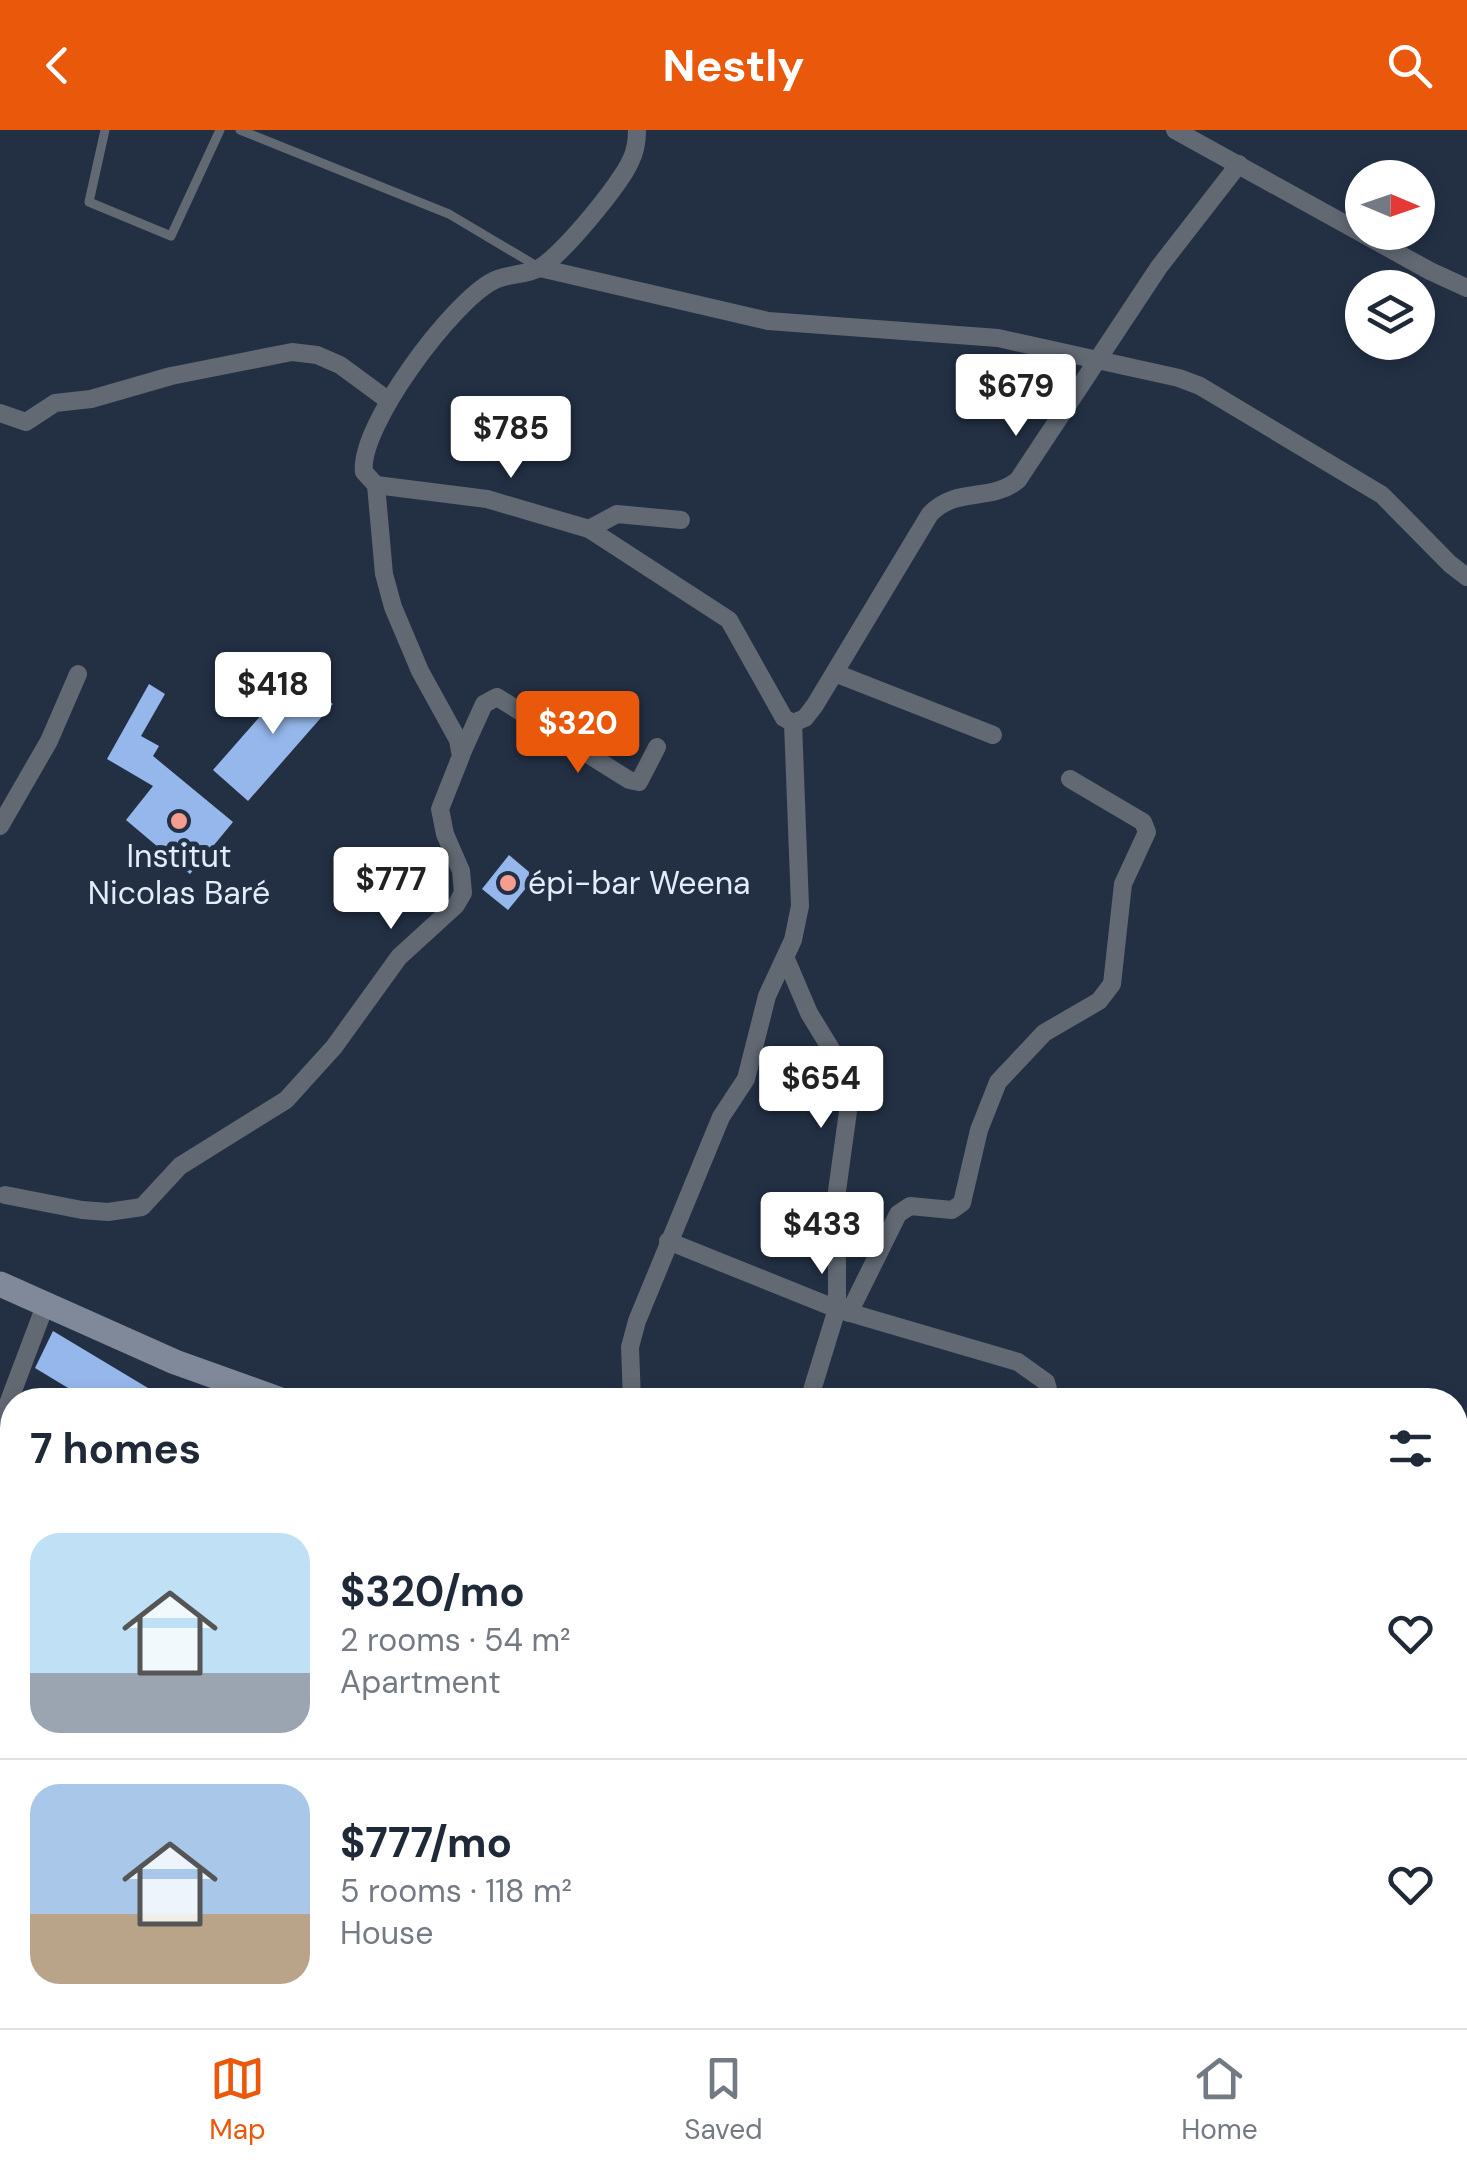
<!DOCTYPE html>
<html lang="en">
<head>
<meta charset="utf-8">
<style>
	body { margin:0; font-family:"DM Sans",sans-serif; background:#f6f6f7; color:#1f2937; height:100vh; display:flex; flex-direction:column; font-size:38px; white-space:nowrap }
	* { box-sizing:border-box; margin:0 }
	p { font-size:32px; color:#747a83 }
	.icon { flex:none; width:55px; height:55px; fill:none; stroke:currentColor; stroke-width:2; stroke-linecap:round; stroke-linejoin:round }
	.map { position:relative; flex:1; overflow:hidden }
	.side { position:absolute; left:0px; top:1258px; width:1468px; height:642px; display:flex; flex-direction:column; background:#fff; border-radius:40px 40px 0 0; box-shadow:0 5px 15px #0003 }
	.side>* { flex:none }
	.needle { width:65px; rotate:92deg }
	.controls { position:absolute; left:1345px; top:30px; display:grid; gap:20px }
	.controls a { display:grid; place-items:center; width:90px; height:90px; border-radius:50%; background:#fff; box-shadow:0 5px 15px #0003; font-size:50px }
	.price { position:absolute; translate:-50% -85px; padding:0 22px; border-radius:10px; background:#fff; color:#222; font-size:32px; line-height:65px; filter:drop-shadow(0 2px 5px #0008) }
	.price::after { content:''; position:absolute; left:50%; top:60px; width:30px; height:22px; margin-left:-15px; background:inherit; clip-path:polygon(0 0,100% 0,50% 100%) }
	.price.on { background:#ea580c; color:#fff }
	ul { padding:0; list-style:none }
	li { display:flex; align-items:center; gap:30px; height:250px; padding:0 30px }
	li+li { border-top:2px solid #e0e1e3 }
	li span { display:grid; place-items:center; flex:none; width:280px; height:200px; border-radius:30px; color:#555 }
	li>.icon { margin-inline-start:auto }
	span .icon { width:120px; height:120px; fill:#fffc; stroke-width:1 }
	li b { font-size:42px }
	h2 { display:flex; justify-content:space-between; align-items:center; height:120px; padding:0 30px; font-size:42px }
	header { display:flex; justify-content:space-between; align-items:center; height:130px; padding:0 30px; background:#ea580c; color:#fff; font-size:45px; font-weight:700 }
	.menu { display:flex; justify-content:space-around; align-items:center; height:140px; border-top:2px solid #e0e1e3; background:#fff; font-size:28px; color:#747a83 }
	.menu a { display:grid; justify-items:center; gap:5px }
	.menu .on { color:#ea580c }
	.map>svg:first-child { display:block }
	.building { fill:#96b7eb }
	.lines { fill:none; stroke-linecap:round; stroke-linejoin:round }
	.lane { stroke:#626973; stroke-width:9 }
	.street { stroke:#626973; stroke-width:18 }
	.secondary { stroke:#7f8999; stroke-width:25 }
	.poi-dot { fill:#f59d8f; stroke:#233044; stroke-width:4 }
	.labels { text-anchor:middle; stroke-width:10; stroke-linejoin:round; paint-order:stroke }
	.poi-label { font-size:32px; fill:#e3ecf9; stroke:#233044 }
</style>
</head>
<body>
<header><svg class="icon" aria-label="back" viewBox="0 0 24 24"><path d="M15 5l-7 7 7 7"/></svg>Nestly<svg class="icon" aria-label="search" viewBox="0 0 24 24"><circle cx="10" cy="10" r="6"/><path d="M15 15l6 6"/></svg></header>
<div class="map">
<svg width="1467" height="1898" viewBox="0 0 1467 1898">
	<rect width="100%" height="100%" fill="#233044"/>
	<g class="building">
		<polygon points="298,543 333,574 248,671 213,640"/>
		<polygon points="149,554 165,564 141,606 159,616 153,626 233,692 190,744 126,690 153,656 107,629"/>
		<polygon points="509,725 535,747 508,780 482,759"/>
		<polygon points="53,1201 168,1270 88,1270 35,1238"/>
	</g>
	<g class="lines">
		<g class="lane">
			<polyline points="105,0 89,72 171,106 220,0"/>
			<polyline points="240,0 449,84 540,138"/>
		</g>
		<g class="street">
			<path d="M637 0C637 11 636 20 631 30 622 52 559 130 537 139 524 145 506 144 493 151 453 171 358 297 364 342L376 355 487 369 589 399 729 490 784 588 793 593 805 588 815 575 930 384C956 356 990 373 1018 350L1159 137 1239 34"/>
			<polyline points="1175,0 1430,141 1467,158"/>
			<polyline points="540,138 768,191 998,208 1179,248 1200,256 1382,365 1450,434 1467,447"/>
			<polyline points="0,283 26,292 55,273 91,269 171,246 292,222 317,225 340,235 389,271"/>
			<polyline points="589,399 617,384 681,390"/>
			<polyline points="835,543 993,605"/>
			<polyline points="461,625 484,574 497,567 629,650 639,652 657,617"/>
			<polyline points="0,696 49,611 78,544"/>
			<polyline points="786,829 809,883 848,947 850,967 837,1061 837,1179 1018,1232 1046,1252 1051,1270"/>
			<polyline points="5,1065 82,1080 108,1082 142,1077 180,1036 286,970 334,917 399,827 456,775 463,763 461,741 445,704 440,679 461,626 458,610 420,541 393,477 384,444 376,355"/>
			<polyline points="668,1111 837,1179 809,1270"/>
			<polyline points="849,1183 898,1084 910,1076 952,1080 962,1073 979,1000 998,952 1044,903 1099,871 1112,854 1123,754 1147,702 1143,692 1070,649"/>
			<polyline points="632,1270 630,1217 637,1191 721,987 746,949 767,866 793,810 800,776 793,593"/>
			<polyline points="0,1295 46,1173"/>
			<polyline points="0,1409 12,1416"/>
			<polyline points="1455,1457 1467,1458"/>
			<polyline points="1461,1792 1467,1712"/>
			<polyline points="0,1806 12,1812"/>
			<polyline points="185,1888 209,1898"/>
			<polyline points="819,1888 819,1898"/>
			<polyline points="162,1898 166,1888"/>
			<polyline points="336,1898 340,1888"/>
		</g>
		<g class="secondary">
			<polyline points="0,1154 175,1232 281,1270"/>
			<polyline points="1455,1548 1467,1550"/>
		</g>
	</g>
	<g class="poi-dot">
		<circle cx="179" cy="691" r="10"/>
		<circle cx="508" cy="753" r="10"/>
	</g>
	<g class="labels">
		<g class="poi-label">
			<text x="179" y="737">Institut<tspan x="179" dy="37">Nicolas Baré</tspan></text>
			<text x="528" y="764" text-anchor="start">épi-bar Weena</text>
		</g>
	</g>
</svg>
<div class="controls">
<a><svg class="needle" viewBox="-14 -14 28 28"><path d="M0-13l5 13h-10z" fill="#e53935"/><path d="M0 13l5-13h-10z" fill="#747a83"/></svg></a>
<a><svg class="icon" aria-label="layers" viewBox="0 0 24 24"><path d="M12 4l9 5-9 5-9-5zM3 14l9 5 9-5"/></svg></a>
</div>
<b class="price" style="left:1016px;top:309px">$679</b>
<b class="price" style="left:511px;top:351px">$785</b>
<b class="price" style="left:273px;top:607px">$418</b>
<b class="price on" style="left:578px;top:646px">$320</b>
<b class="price" style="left:391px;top:802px">$777</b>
<b class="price" style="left:821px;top:1001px">$654</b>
<b class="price" style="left:822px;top:1147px">$433</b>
<section class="side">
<h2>7 homes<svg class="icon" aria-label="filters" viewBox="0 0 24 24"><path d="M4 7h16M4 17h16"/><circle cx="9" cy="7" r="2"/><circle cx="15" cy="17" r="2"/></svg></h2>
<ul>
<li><span style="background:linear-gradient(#bfe0f5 70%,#9aa5b1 0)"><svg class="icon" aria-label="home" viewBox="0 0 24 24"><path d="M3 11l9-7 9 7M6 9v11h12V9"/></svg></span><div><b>$320/mo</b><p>2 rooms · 54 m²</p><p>Apartment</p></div><svg class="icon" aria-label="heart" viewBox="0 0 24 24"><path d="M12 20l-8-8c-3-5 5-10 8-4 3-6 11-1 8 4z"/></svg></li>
<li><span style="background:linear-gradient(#a9c7e8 65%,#b9a48a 0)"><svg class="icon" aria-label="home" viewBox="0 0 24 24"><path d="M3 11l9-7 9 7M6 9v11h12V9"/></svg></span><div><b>$777/mo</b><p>5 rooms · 118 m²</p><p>House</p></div><svg class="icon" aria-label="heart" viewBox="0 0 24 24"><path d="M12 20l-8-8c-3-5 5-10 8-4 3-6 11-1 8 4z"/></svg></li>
</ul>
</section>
</div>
<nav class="menu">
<a class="on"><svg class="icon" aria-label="map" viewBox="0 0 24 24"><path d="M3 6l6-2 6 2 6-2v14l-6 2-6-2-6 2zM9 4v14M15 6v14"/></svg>Map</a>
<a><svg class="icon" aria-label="saved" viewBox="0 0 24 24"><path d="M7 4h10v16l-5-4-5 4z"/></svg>Saved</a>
<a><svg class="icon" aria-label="home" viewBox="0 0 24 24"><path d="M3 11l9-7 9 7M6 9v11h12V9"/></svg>Home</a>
</nav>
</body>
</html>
